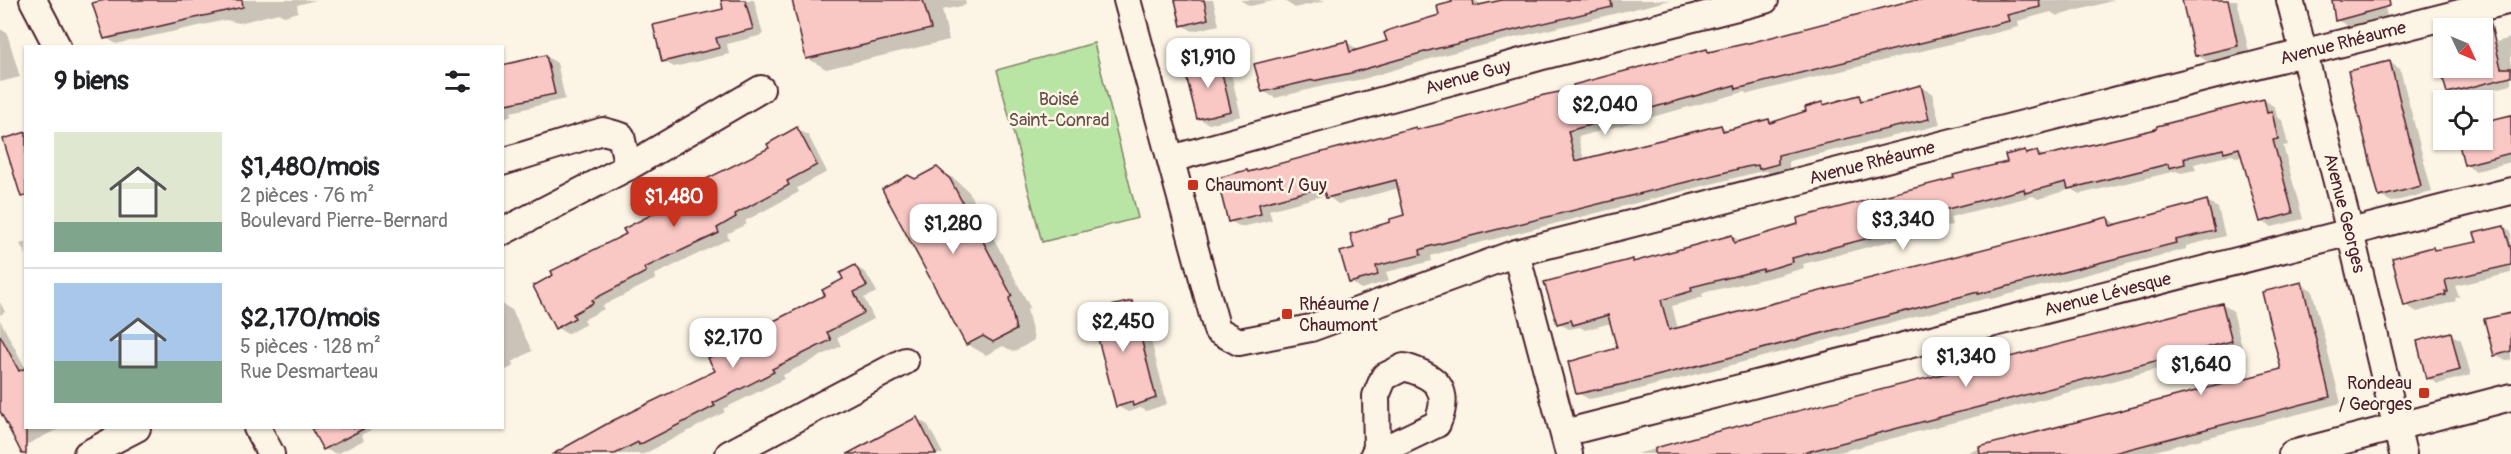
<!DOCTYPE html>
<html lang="fr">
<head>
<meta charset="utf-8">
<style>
	body { margin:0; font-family:Pangolin,sans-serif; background:#f2f2f2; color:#202124; height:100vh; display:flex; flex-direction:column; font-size:22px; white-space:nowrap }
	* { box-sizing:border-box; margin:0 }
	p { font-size:20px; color:#757577 }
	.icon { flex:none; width:33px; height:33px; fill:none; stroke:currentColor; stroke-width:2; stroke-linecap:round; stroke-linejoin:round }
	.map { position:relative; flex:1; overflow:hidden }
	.details { position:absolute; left:24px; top:45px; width:480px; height:384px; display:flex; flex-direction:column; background:#fff; border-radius:0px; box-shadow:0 2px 4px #0004 }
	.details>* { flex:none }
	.needle { width:39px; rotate:134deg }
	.controls { position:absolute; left:2433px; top:18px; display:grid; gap:12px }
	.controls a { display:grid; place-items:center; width:60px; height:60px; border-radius:0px; background:#fff; box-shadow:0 2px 4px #0004; font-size:30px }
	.price { position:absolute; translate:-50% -51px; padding:0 14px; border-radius:12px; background:#fff; color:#222; font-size:20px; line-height:39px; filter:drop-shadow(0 2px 3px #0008) }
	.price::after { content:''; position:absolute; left:50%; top:36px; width:18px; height:14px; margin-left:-9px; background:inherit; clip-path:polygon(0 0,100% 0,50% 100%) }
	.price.active { background:#c8321e; color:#fff }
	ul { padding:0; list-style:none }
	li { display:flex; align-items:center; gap:18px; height:150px; padding:0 30px }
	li+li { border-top:2px solid #e0e0e0 }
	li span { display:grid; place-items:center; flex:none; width:168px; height:120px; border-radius:0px; color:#555 }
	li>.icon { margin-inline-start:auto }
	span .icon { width:72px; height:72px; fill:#fffc; stroke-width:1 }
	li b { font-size:26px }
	h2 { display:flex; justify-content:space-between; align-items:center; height:72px; padding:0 30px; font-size:26px }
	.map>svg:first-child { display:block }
	.green { fill:#b8e5a4; stroke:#818268; stroke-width:1.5 }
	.shadow { fill:#0003 }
	.building { fill:#f9c8c4; stroke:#4a1f2b; stroke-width:1.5 }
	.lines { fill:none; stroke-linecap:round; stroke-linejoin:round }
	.minor-casing { stroke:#4a1f2b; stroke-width:30 }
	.minor { stroke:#fcf5e5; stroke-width:26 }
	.poi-dot { fill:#c8321e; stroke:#fcf5e5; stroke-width:2 }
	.labels { text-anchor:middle; stroke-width:5; stroke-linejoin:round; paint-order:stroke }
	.street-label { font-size:18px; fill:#4a1f2b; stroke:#fcf5e5 }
	.park-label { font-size:18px; fill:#665049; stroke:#fcf5e5 }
	.poi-label { font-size:18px; fill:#4a1f2b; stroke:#fcf5e5; text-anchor:start }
</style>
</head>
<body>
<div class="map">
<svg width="2511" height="454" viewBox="0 0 2511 454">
	<rect width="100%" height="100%" fill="#fcf5e5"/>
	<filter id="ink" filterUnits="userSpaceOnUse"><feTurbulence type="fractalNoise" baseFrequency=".0167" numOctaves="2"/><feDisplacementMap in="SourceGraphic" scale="12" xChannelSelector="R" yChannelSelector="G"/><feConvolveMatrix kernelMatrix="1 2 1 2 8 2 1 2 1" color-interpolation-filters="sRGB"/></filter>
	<g filter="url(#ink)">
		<polygon class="green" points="1094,43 1138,218 1042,242 997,70"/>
		<g class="shadow">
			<polygon points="111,0 316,0 297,5 298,12 284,16 278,13 239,23 226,20 116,44 105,37"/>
			<polygon points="723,0 754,0 763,35 727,44 729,54 674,67 663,61 725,10"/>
			<polygon points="794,0 965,0 966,5 942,10 949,40 826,69 807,58"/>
			<polygon points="1177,0 1213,0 1219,25 1193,31 1182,25"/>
			<polygon points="1240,0 1277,0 1250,6"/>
			<polygon points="1283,0 1324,0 1324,1 1295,8"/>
			<polygon points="1468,0 1474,0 1484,6 1508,0 1671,0 1447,54 1363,79 1323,86 1275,98 1263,91 1347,42 1359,51 1388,42 1441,16"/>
			<polygon points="1924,0 2115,0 2057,16 2051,12 2018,21 2019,27 1748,94 1744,92 1578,137 1584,160 1721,126 1729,131 1769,121 1774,123 1808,112 1822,104 1825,106 1859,97 1866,101 1920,87 1932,93 1940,125 1789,161 1789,170 1772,175 1766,171 1758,172 1443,252 1431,256 1432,261 1386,272 1389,281 1361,289 1350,282 1356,249 1392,223 1406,217 1399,188 1338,204 1326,195 1269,210 1272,220 1241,227 1230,221 1247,171 1251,173 1415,129 1418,131 1576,91 1707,51 1710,53"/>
			<polygon points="2184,0 2237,0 2249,52 2208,62 2197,55"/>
			<polygon points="2332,0 2386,0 2384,3 2387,16 2348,26 2337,20"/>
			<polygon points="0,29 7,33 20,77 0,82"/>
			<polygon points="2511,38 2511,85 2460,98 2448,92 2439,57 2444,56 2444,68 2482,68 2482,46"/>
			<polygon points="546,56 557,63 565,99 511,112 512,116 502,118 502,66"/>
			<polygon points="1218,58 1229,65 1241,116 1209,124 1198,118"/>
			<polygon points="2389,62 2400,69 2432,192 2392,202 2380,196"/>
			<polygon points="2264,100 2275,107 2277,117 2282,120 2288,145 2283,146 2303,219 2272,227 2261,221 2243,156 2236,157 2232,155 2194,164 2196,170 2181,173 2176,171 2080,194 2071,189 2038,199 2033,196 1950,217 1952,225 1803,264 1804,268 1776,276 1706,292 1702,294 1703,297 1672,306 1678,329 2107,218 2119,225 2207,202 2218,208 2225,236 2186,246 2186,249 1991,299 1988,298 1636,390 1589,399 1578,393 1618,349 1611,323 1585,330 1580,327 1569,329 1558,323 1632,261 1636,263 1732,236 1742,242 2009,163 2024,151 2030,154 2037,152 2046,157 2157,130"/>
			<polygon points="2511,116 2511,162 2476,171 2465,164 2459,140 2482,140"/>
			<polygon points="797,129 808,135 827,172 797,188 799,192 745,221 747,224 727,234 729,239 654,275 656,279 602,306 604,309 583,320 586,324 567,334 556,327 628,235 771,149"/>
			<polygon points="937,169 956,180 969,192 1030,307 1027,309 1034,340 1014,352 1003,346 986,355 967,344 915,181"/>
			<polygon points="2504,227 2511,231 2511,273 2455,286 2459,297 2455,298 2456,301 2417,312 2406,305 2433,249 2437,251 2479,243"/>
			<polygon points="26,242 26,255 20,244"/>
			<polygon points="855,266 866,273 877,292 864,298 874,319 837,338 841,346 783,375 784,379 723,409 725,412 644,454 556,454 717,371 827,296 845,280"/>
			<polygon points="2301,284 2312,290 2341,403 2143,454 1961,454 2283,370"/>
			<polygon points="0,302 5,312 0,315"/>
			<polygon points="1132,302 1143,309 1167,404 1146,411 1141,408 1128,412 1117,406 1099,335 1091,331"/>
			<polygon points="502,304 512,310 532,351 512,362 514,366 502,372"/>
			<polygon points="2222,304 2233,311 2242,347 1832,454 1636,454"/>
			<polygon points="2511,314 2511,360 2506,361 2495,355"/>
			<polygon points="0,320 26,369 26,428 60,428 28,444 15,437 0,408"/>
			<polygon points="2450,334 2461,340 2471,375 2438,384 2427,378"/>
			<polygon points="917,419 928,425 943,454 850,454"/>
			<polygon points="313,428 375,428 361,435 364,440 337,454 324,449"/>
		</g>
		<g class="building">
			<polygon points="105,0 242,0 243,7 104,39 92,3"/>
			<polygon points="721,0 745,0 753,29 716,38 719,48 662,62 653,25 723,9"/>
			<polygon points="792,0 923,0 931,29 806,59"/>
			<polygon points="1175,0 1204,0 1208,19 1181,26"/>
			<polygon points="1451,0 1473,0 1474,6 1502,0 1611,0 1612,7 1435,49 1351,73 1313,81 1313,80 1262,92 1254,64 1347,41 1350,52 1387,41 1384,33 1389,30 1439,15 1437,6 1452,2"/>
			<polygon points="1913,0 2039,0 2040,7 2007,15 2009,21 1736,89 1735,85 1568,131 1575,161 1721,125 1723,131 1769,119 1770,123 1806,111 1805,107 1822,102 1823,105 1859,95 1861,101 1921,85 1929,119 1778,155 1778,164 1759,169 1758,165 1746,167 1431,246 1420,250 1421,255 1376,266 1378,275 1349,283 1340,252 1354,248 1350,234 1390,222 1390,219 1404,215 1396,180 1326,198 1323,187 1259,204 1261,214 1228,222 1217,178 1247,170 1248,172 1416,127 1416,130 1457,120 1544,95 1574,89 1573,85 1707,49 1708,52 1753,42"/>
			<polygon points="2182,0 2228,0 2238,46 2195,56"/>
			<polygon points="2332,0 2389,0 2390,6 2335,21"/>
			<polygon points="2490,21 2501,68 2511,68 2511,77 2447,93 2440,68 2482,68 2482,23"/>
			<polygon points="546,55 555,94 502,105 502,65"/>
			<polygon points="1218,57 1231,111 1197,119 1185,71 1196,68 1195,62"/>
			<polygon points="2390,61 2421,186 2379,197 2348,71"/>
			<polygon points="2264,99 2267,113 2272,112 2278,139 2273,140 2293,213 2260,222 2239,148 2224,152 2223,149 2184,158 2185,164 2169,168 2168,164 2068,189 2066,182 2025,193 2024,189 1940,211 1942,219 1792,258 1793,262 1763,271 1763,269 1691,287 1692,291 1661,300 1669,330 2108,217 2110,226 2207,200 2215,231 2175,240 2176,243 1978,294 1978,292 1724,359 1624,384 1576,394 1568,362 1617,348 1608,315 1573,325 1571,320 1557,324 1544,282 1633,259 1633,262 1732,235 1734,243 1798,224 1797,218 1954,178 1953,175 2007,162 2005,155 2025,150 2026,154 2037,151 2039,157 2156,129 2157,126"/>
			<polygon points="2511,115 2511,153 2464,165 2458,140 2482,140 2482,122"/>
			<polygon points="797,127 817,165 787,181 789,185 735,214 736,217 717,228 719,233 644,268 646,272 592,300 593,303 573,314 575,318 555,329 533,286 553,275 551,271 626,234 623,229 677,202 676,200 697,190 694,185 769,148 767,144"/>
			<polygon points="26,132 26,196 21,197 3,139"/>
			<polygon points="937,167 950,179 1012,296 1009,298 1016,330 993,342 983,336 966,345 882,189 908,175 915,179"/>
			<polygon points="2504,226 2511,250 2511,265 2445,280 2448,292 2445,292 2446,295 2404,306 2392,258 2433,247 2434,250 2477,242 2474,233"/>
			<polygon points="855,265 867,286 854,292 864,313 827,332 831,340 772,369 774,372 713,403 715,406 639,445 638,442 615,454 553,454 612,421 715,371 708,358 765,329 764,326 825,295 822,290 843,279 840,273"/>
			<polygon points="2302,282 2330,397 2110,454 1980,454 1979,447 2281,369 2262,292"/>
			<polygon points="1132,301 1156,398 1133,406 1132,402 1116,407 1096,331 1090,332 1086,312"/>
			<polygon points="2222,303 2232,341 1799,454 1655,454 1655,448 1691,438"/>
			<polygon points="2511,313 2511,351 2494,356 2484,319"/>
			<polygon points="2451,332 2460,370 2426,379 2417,341"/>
			<polygon points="0,335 19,371 26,368 26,454 22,454 0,411"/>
			<polygon points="917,417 936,454 847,454 877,438"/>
			<polygon points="311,428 365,428 323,450"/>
		</g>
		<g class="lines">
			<defs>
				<g id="minor">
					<polyline points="33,0 57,46"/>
					<path id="s1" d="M1127 0 1217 330 1239 342 1311 328 1516 253 2511 0"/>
					<path id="s2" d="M2290 0 2350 232 2403 454"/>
					<path id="s3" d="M1171 159 1539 57 1765 0"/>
					<polyline points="502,162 603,131 621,136 628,167"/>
					<polyline points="502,232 628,167 761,89"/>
					<polyline points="1516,253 1569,454"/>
					<polyline points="257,428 271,454"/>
					<path id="s4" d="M1564 433 2511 191"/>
					<polyline points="87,454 137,428"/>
					<polyline points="729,454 905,361"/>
					<path d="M1374 454 1437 424C1452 389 1436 376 1404 367L1384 377 1376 396 1377 453"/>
					<polyline points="2292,454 2511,397"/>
				</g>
			</defs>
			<use href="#minor" class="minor-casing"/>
			<use href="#minor" class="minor"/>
		</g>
	</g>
	<g class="poi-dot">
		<rect x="1187" y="179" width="12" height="12" rx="3"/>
		<rect x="1281" y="308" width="12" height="12" rx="3"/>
		<rect x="2418" y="387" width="12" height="12" rx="3"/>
	</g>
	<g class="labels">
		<g class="street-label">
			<text dy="6" stroke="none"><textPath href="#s1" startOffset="1512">Avenue Rhéaume</textPath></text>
			<text dy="6" stroke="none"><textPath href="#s3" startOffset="308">Avenue Guy</textPath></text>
			<text dy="6" stroke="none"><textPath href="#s1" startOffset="1026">Avenue Rhéaume</textPath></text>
			<text dy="6" stroke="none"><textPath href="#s2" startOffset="220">Avenue Georges</textPath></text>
			<text dy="6" stroke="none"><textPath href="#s4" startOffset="561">Avenue Lévesque</textPath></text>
		</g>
		<g class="park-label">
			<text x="1059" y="105">Boisé<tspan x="1059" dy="21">Saint-Conrad</tspan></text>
		</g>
		<g class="poi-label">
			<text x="1205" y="191">Chaumont / Guy</text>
			<text x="1299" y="310">Rhéaume /<tspan x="1299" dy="21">Chaumont</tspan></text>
			<text x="2412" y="389" text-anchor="end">Rondeau<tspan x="2412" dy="21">/ Georges</tspan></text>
		</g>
	</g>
</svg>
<div class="controls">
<a><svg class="needle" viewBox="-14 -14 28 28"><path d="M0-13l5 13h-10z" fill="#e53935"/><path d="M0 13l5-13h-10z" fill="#757577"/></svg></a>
<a><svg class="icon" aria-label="locate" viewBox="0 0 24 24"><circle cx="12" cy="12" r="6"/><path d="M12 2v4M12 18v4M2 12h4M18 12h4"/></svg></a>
</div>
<b class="price" style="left:1208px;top:89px">$1,910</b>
<b class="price" style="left:1605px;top:136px">$2,040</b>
<b class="price active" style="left:674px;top:228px">$1,480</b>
<b class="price" style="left:1903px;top:251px">$3,340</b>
<b class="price" style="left:953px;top:255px">$1,280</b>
<b class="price" style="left:1123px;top:353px">$2,450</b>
<b class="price" style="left:733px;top:369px">$2,170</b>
<b class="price" style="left:1966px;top:388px">$1,340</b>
<b class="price" style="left:2201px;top:396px">$1,640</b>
<section class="details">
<h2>9 biens<svg class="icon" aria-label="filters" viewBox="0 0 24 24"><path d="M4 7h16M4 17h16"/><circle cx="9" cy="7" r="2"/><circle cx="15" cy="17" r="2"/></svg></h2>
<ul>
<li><span style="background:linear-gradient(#dfe7d0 75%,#7fa58c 0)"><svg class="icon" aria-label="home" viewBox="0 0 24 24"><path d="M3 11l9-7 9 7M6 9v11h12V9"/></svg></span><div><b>$1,480/mois</b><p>2 pièces · 76 m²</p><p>Boulevard Pierre-Bernard</p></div></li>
<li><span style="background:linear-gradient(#a9c7e8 65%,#7fa58c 0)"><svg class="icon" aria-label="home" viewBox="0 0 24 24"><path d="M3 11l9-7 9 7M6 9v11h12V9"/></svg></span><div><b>$2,170/mois</b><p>5 pièces · 128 m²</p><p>Rue Desmarteau</p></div></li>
</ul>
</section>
</div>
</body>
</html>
